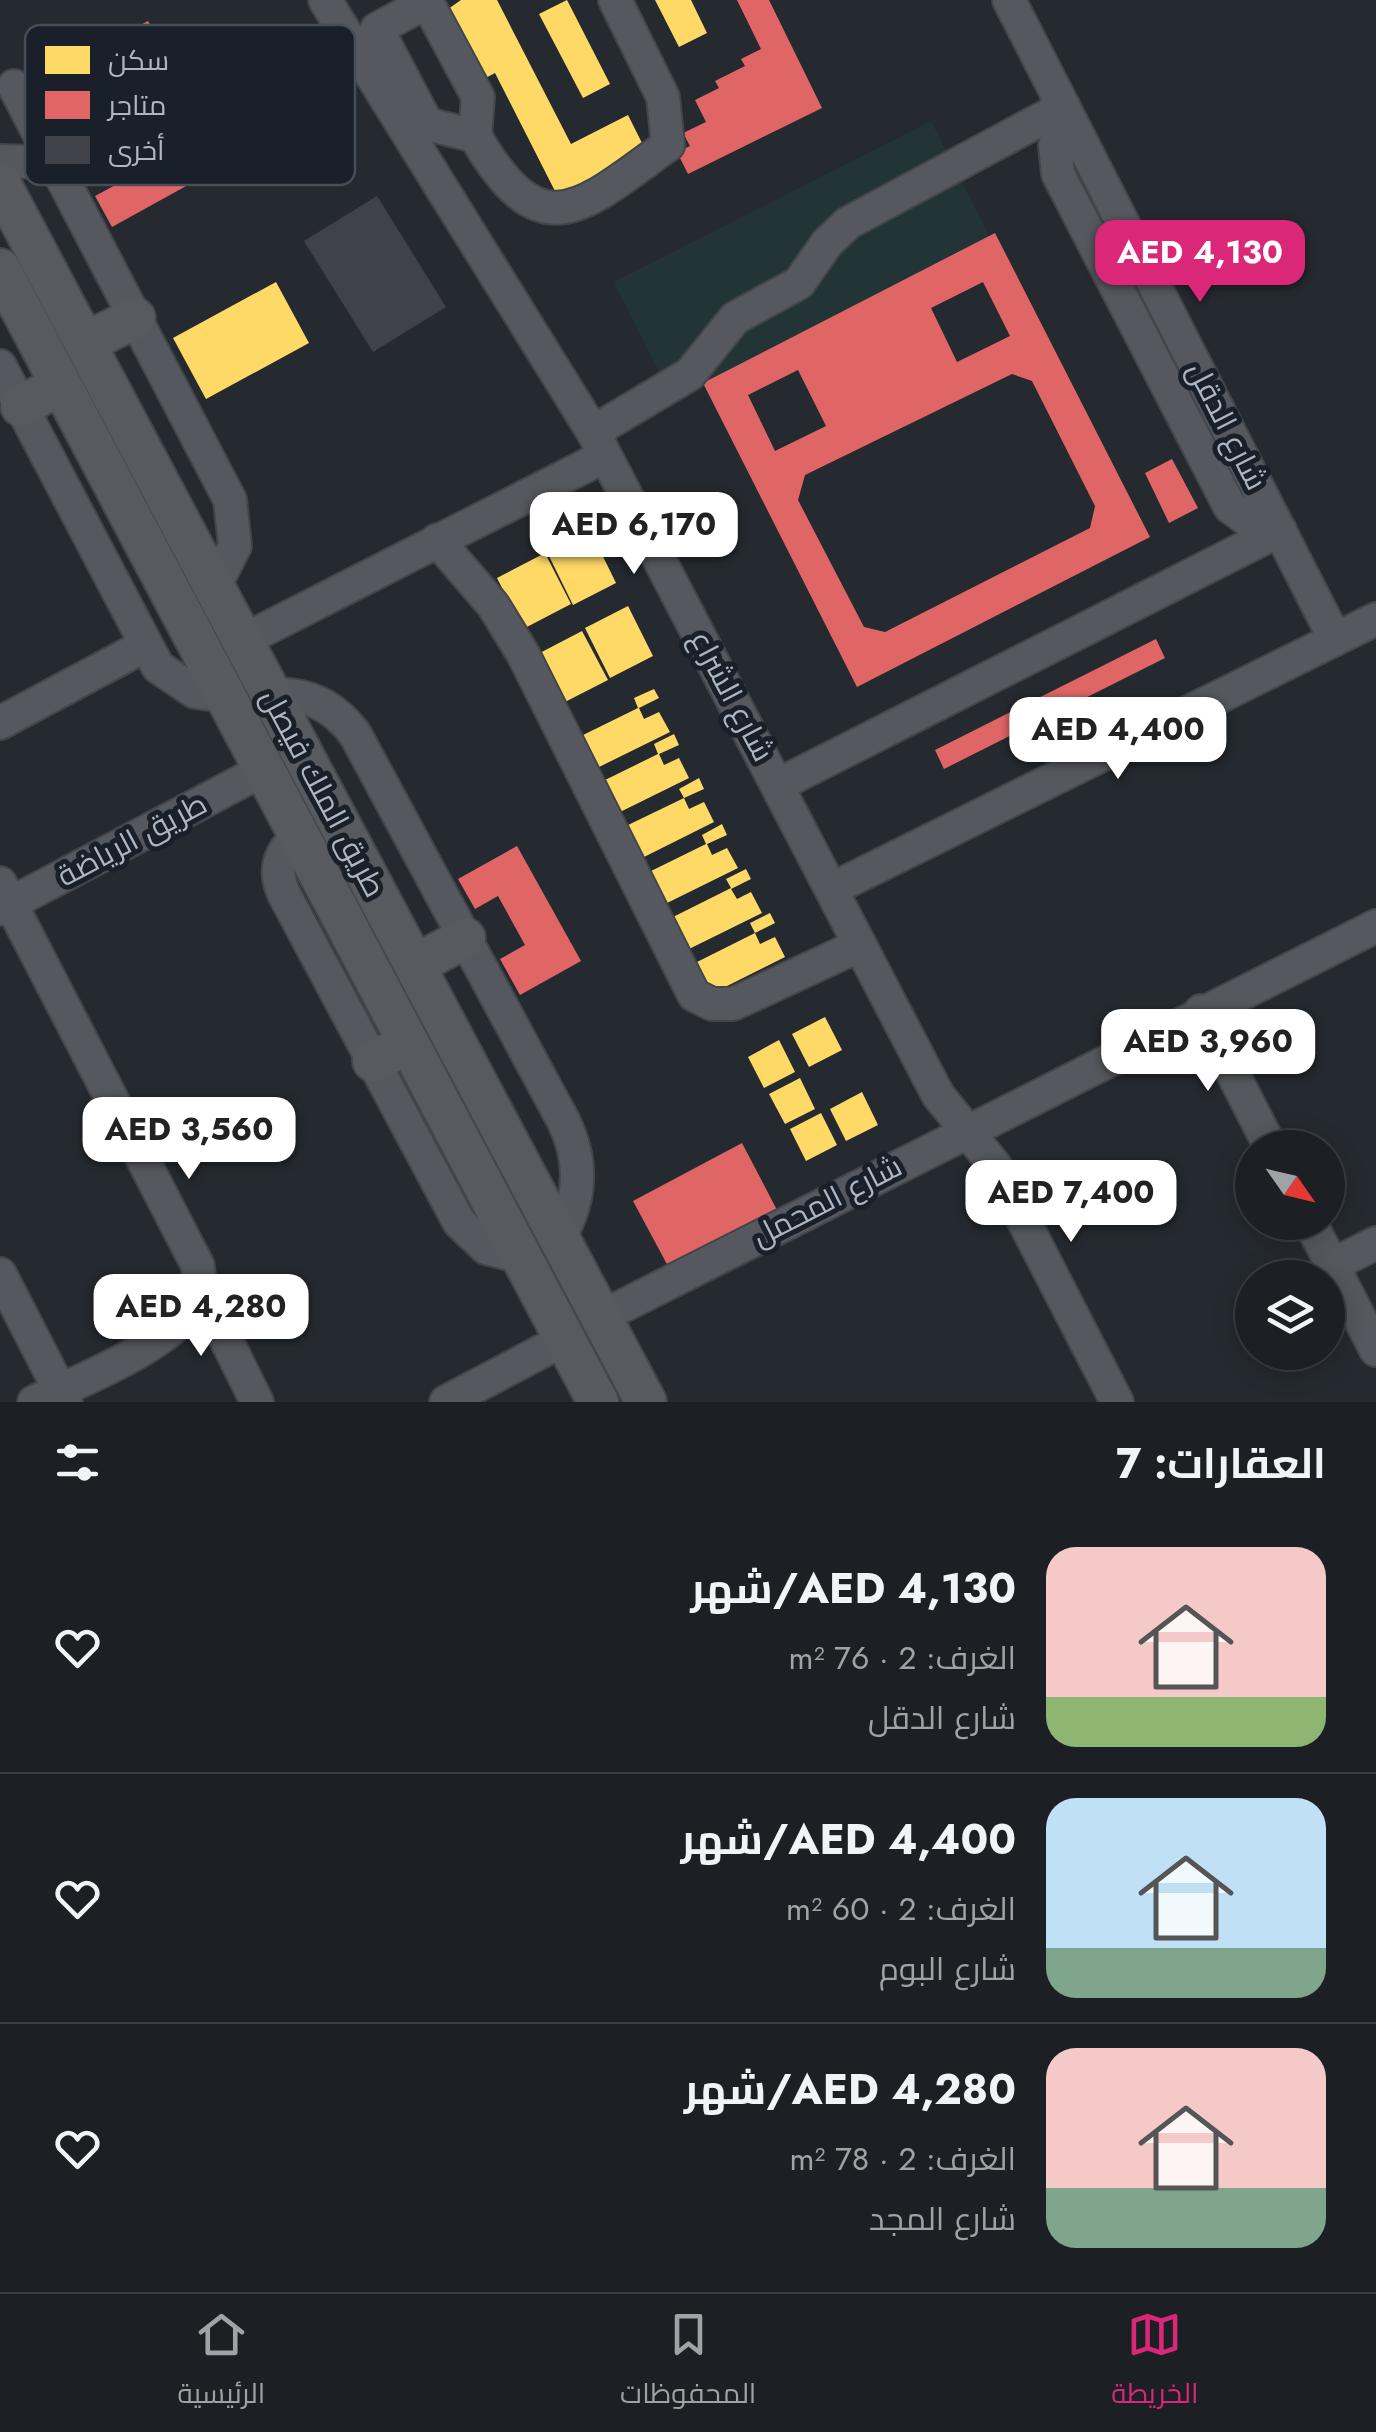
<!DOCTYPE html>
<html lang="ar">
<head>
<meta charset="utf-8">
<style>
	body { margin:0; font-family:Jost,Cairo,sans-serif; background:#292d31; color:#f1f3f6; direction:rtl; height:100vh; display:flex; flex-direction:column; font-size:38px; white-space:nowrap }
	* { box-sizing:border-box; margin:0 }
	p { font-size:32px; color:#a0a3a6 }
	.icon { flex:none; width:55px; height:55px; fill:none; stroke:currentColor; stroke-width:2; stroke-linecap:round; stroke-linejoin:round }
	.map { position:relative; height:1402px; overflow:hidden; direction:ltr }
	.details { display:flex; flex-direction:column; background:#1c2024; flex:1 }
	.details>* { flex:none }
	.needle { width:65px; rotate:124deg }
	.controls { position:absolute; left:1235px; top:1130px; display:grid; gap:20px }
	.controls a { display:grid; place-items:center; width:110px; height:110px; border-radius:50%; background:#1c2024; box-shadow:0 5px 25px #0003,0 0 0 2px #3a3e41; font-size:50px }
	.price { position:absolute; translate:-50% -85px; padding:0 22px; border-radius:20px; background:#fff; color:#222; font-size:32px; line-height:65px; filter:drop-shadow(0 2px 5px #0008) }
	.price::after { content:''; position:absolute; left:50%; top:60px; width:30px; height:22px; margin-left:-15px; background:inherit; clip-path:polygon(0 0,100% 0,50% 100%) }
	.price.active { background:#db2777; color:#fff }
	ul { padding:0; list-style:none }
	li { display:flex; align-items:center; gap:30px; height:250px; padding:0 50px }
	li+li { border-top:2px solid #3a3e41 }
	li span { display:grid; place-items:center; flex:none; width:280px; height:200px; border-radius:30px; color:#555 }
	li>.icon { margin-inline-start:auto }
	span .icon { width:120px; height:120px; fill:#fffc; stroke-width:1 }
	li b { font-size:42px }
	h2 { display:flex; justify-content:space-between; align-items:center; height:120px; padding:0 50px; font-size:42px }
	.tab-bar { display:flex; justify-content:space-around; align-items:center; height:140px; border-top:2px solid #3a3e41; background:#1c2024; font-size:28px; color:#a0a3a6 }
	.tab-bar a { display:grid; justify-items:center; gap:5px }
	.tab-bar .active { color:#db2777 }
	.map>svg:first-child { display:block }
	.green { fill:#233436 }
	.homes { fill:#ffd966 }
	.shops { fill:#e06666; fill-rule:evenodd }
	.building { fill:#3f4349 }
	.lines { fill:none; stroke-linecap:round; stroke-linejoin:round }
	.minor-casing { stroke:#42464b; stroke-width:36 }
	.major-casing { stroke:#42464d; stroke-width:44 }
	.minor { stroke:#55585e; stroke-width:32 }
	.major { stroke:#575b60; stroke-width:40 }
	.labels { text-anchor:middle; stroke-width:10; stroke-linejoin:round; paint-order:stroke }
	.street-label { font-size:30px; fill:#aeb6c2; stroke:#19202a }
	.key { fill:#19202a; stroke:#464d58; stroke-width:2.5 }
	.key-label { font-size:28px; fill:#aeb6c2 }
</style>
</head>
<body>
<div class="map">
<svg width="1376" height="1402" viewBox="0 0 1376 1402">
	<rect width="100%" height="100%" fill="#252a30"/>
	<polygon class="green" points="931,121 991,240 674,401 614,282"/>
	<g class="homes">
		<polygon points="461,0 497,0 571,144 628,115 646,151 558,197 495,73 476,83 441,14"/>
		<polygon points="567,0 610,84 583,98 539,14"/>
		<polygon points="655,0 691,0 707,33 679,47"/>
		<polygon points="276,282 309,343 206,399 173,338"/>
		<polygon points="591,532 616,583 573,605 548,554"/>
		<polygon points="545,553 571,604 523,629 497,578"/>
		<polygon points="628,606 653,656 610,678 585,628"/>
		<polygon points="582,631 608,680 561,704 536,655"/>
		<polygon points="654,689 659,698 639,708 644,719 659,712 670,732 597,768 581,736 638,708 634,698"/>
		<polygon points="674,734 679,745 659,754 664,765 679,758 689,778 616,814 601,782 658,754 654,744"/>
		<polygon points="699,778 704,789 684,798 689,809 704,802 714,822 642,858 626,826 684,798 679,789"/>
		<polygon points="722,824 727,835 707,844 712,855 727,848 738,868 665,904 649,872 706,844 702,835"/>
		<polygon points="746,869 751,879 731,889 737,899 751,892 762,913 689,949 673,917 731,888 726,879"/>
		<polygon points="770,913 775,923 755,933 760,944 775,937 785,957 713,993 697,962 755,933 750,923"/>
		<polygon points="825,1017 842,1050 809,1067 792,1034"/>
		<polygon points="779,1040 795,1072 764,1088 748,1057"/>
		<polygon points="800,1078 815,1109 785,1124 769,1094"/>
		<polygon points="862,1092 878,1125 846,1141 830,1109"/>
		<polygon points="821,1113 837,1145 806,1161 790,1129"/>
	</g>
	<g class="shops">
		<polygon points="737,0 769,0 822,108 688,174 677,152 690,146 683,133 706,122 695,100 719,88 715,81 745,66 741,59 761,49"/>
		<polygon points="148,21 226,164 112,227 95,196 184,148 123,34"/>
		<path d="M995 233 1150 537 857 687 703 383ZM983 282 1010 336 957 362 931 308ZM798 370 826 426 775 451 748 395ZM1012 374 1032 381 1095 506 1090 528 885 632 864 627 798 500 805 475Z"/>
		<polygon points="1172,459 1198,508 1169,523 1145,473"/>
		<polygon points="1156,639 1165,658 944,769 935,750"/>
		<polygon points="517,846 581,961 520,995 500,959 525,945 498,896 475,909 458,879"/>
		<polygon points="742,1143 777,1210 669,1268 633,1201"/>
	</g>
	<polygon class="building" points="377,196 446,307 373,352 304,241"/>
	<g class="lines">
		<defs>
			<g id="minor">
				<polyline points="325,0 593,432 938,1095 996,1167 1117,1402"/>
				<polyline points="1009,0 1335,639"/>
				<polygon points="427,2 478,97 475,136 427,124 377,29"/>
				<polyline points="14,86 59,172"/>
				<polyline points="1071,122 1055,145 1058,174 1230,507 1252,523 1274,519"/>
				<path d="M475 136C541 250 580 209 668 145L663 97 615 0"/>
				<polyline points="0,161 32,162 59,172 230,500 235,546 214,587"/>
				<polyline points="0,366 158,667 195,692 224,696"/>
				<polyline points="593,432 690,374 735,318 799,283 827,243 848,223 1064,107"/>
				<polyline points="437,540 493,605 523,654 694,995 712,1004 733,1004 860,945"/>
				<polyline points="242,641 605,456"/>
				<path d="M271 694C307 693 333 705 355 734L563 1120C583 1160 582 1199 559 1238"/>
				<polyline points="0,723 146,645"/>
				<polyline points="778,785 1280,530"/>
				<path d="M298 837C278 853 273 873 285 896L459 1222 486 1248 521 1257"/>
				<path d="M0 883 198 1266C198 1273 201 1283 200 1289 191 1339 77 1382 34 1402"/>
				<polyline points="832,889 1376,619"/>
				<polyline points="0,909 263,770"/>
				<polyline points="1201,1011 1271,1148"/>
				<polyline points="1310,1222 1376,1350"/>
				<polyline points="1332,1265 1376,1243"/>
				<polyline points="0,1274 66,1402"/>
				<polyline points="201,1289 257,1402"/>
				<polyline points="601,1317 1376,926"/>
				<polyline points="446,1402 565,1339"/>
			</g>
			<g id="major">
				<polyline points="0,183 646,1402"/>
				<polyline points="0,269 598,1402"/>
				<polyline points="85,343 135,318"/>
				<polyline points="21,406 60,385"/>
				<polyline points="415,965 465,938"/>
				<polyline points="373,1061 408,1044"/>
			</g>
		</defs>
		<use href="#minor" class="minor-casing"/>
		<use href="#major" class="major-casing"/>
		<use href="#minor" class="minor"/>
		<use href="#major" class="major"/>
	</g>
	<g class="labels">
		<g class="street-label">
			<text transform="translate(1227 426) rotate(63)" y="10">شارع الدقل</text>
			<text transform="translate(732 696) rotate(62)" y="10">شارع الشراع</text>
			<text transform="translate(323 793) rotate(62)" y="10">طريق الملك فيصل</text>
			<text transform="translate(132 840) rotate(-28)" y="10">طريق الرياضة</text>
			<text transform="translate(827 1201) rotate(-27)" y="10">شارع المحمل</text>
		</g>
	</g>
	<rect x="25" y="25" width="330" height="160" rx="15" class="key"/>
	<rect x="45" y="46" width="45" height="28" fill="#ffd966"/>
	<rect x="45" y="91" width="45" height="28" fill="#e06666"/>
	<rect x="45" y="136" width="45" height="28" fill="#3f4349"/>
	<g class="key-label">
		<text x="108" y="70">سكن</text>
		<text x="108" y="115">متاجر</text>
		<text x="108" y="160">أخرى</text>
	</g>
</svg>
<div class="controls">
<a><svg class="needle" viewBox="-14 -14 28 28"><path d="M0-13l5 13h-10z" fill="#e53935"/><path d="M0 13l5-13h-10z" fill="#a0a3a6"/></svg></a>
<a><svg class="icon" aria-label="layers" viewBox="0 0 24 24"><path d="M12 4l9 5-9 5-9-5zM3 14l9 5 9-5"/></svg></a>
</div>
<b class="price active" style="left:1200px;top:305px">AED 4,130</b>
<b class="price" style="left:634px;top:577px">AED 6,170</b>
<b class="price" style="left:1118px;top:782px">AED 4,400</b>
<b class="price" style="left:1208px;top:1094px">AED 3,960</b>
<b class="price" style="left:189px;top:1182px">AED 3,560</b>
<b class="price" style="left:1071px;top:1245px">AED 7,400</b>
<b class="price" style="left:201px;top:1359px">AED 4,280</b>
</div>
<section class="details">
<h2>العقارات: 7<svg class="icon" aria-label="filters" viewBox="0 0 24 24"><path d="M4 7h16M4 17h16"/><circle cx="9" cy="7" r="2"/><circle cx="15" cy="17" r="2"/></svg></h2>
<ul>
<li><span style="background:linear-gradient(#f6c9c9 75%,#8fb573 0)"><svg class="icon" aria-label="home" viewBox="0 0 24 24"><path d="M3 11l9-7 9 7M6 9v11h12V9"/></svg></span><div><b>AED 4,130/شهر</b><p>الغرف: 2 · 76 m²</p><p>شارع الدقل</p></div><svg class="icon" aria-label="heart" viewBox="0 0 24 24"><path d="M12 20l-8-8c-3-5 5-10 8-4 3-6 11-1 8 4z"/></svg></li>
<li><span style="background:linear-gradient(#bfe0f5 75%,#7fa58c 0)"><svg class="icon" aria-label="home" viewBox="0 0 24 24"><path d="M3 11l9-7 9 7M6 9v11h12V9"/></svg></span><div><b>AED 4,400/شهر</b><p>الغرف: 2 · 60 m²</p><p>شارع البوم</p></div><svg class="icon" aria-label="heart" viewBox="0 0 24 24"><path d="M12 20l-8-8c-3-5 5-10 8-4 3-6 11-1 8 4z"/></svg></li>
<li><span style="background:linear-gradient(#f6c9c9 70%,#7fa58c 0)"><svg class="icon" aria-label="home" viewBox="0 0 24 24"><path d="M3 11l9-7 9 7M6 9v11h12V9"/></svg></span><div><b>AED 4,280/شهر</b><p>الغرف: 2 · 78 m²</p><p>شارع المجد</p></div><svg class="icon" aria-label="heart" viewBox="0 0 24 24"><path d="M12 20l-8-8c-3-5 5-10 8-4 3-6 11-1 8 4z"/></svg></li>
</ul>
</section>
<nav class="tab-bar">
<a class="active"><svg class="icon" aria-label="map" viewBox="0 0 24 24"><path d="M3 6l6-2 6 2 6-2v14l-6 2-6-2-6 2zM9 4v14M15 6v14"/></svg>الخريطة</a>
<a><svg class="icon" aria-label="saved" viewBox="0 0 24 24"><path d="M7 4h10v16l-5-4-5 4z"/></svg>المحفوظات</a>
<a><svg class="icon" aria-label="home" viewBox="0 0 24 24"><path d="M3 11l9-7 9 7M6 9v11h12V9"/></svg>الرئيسية</a>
</nav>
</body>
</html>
